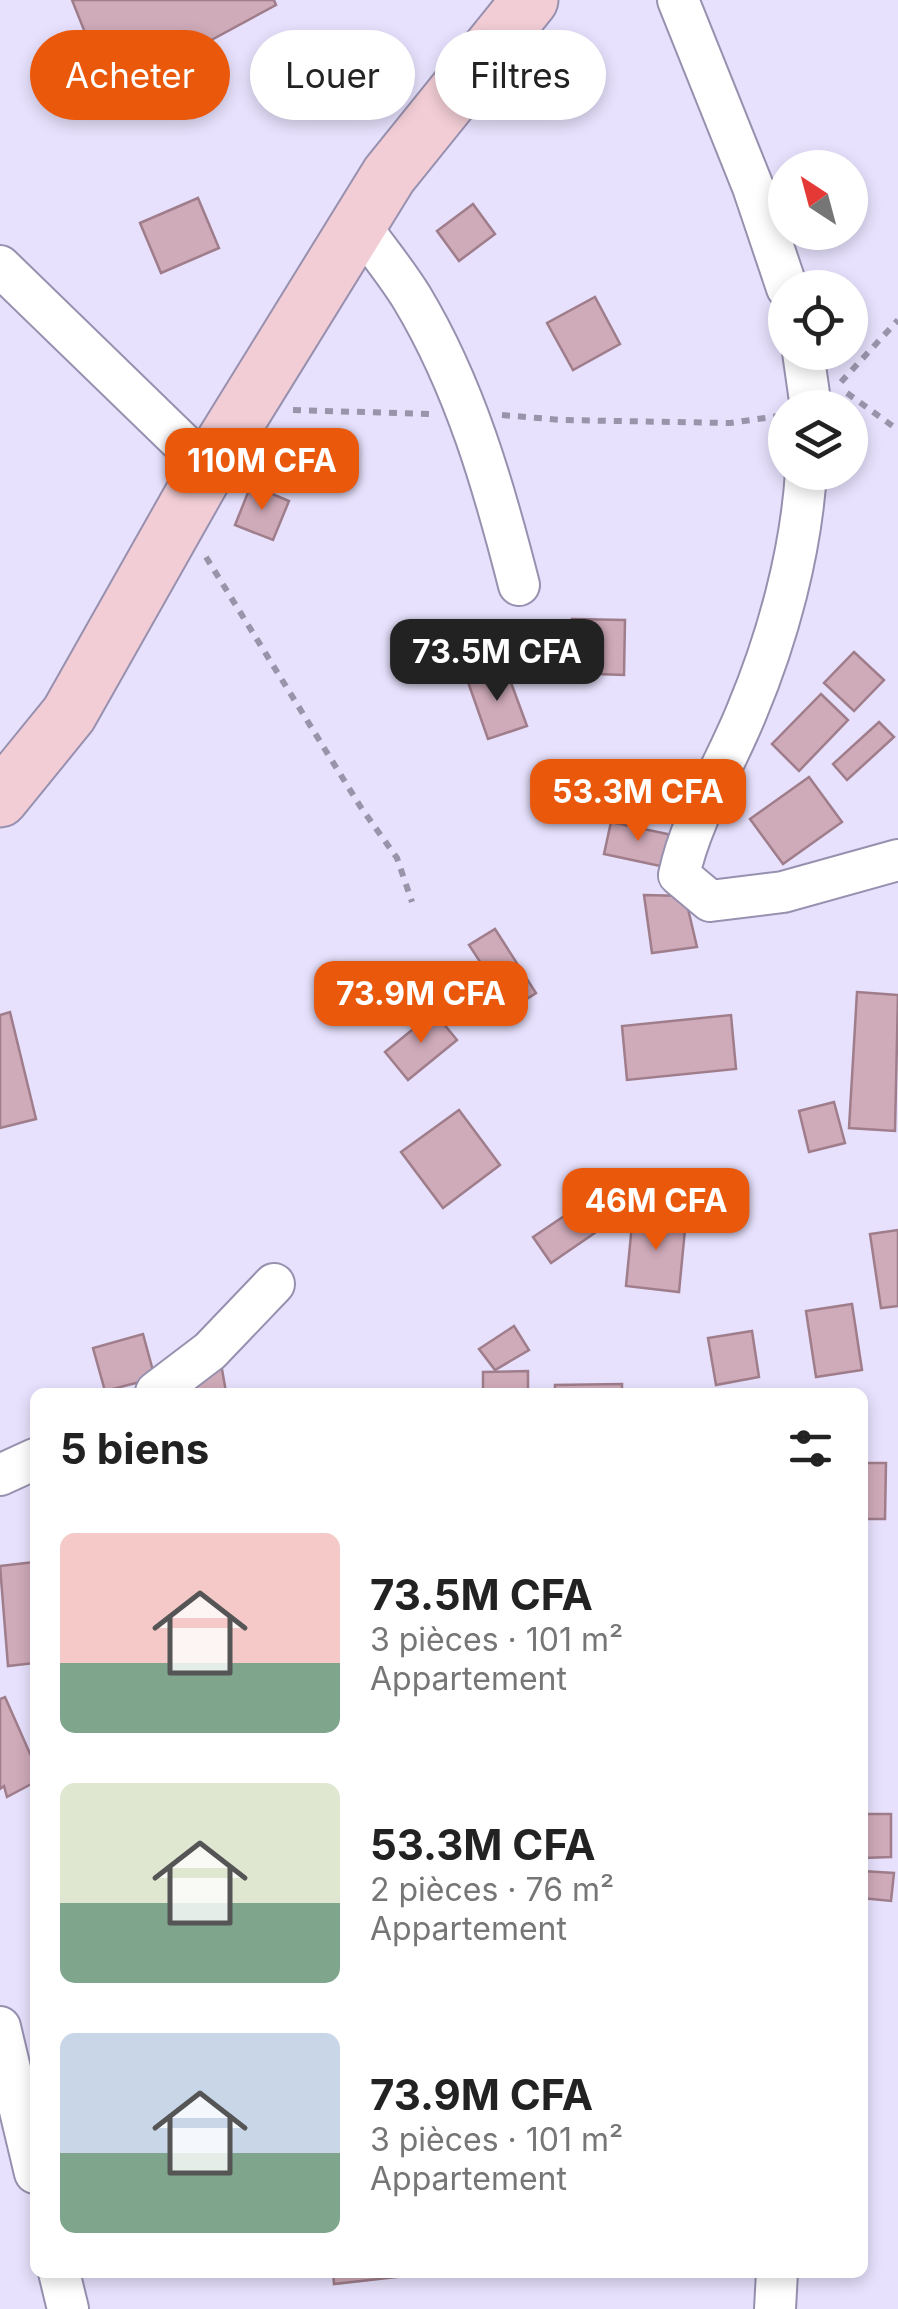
<!DOCTYPE html>
<html lang="fr">
<head>
<meta charset="utf-8">
<style>
	body { margin:0; font-family:Inter,sans-serif; background:#f6f6f6; color:#222; height:100vh; display:flex; flex-direction:column; font-size:38px; white-space:nowrap }
	* { box-sizing:border-box; margin:0 }
	p { font-size:32px; color:#767676 }
	.icon { flex:none; width:55px; height:55px; fill:none; stroke:currentColor; stroke-width:2; stroke-linecap:round; stroke-linejoin:round }
	.map { position:relative; flex:1; overflow:hidden }
	.details { position:absolute; left:30px; top:1388px; width:838px; height:890px; display:flex; flex-direction:column; background:#fff; border-radius:15px; box-shadow:0 5px 15px #0003 }
	.details>* { flex:none }
	.top-card { position:absolute; left:30px; top:30px; width:840px; height:90px; display:flex; gap:20px }
	.needle { width:65px; rotate:324deg }
	.tools { position:absolute; left:768px; top:150px; display:grid; gap:20px }
	.tools a { display:grid; place-items:center; width:100px; height:100px; border-radius:50%; background:#fff; box-shadow:0 5px 15px #0003; font-size:50px }
	.price { position:absolute; translate:-50% -85px; padding:0 22px; border-radius:20px; background:#ea580c; color:#fff; font-size:32px; line-height:65px; filter:drop-shadow(0 2px 5px #0008) }
	.price::after { content:''; position:absolute; left:50%; top:60px; width:30px; height:22px; margin-left:-15px; background:inherit; clip-path:polygon(0 0,100% 0,50% 100%) }
	.price.on { background:#222; color:#fff }
	ul { padding:0; list-style:none }
	li { display:flex; align-items:center; gap:30px; height:250px; padding:0 30px }
	li span { display:grid; place-items:center; flex:none; width:280px; height:200px; border-radius:15px; color:#555 }
	li>.icon { margin-inline-start:auto }
	span .icon { width:120px; height:120px; fill:#fffc; stroke-width:1 }
	li b { font-size:42px }
	h2 { display:flex; justify-content:space-between; align-items:center; height:120px; padding:0 30px; font-size:42px }
	.chip { padding:0 35px; border-radius:45px; background:#fff; box-shadow:0 5px 15px #0003; font-size:35px; line-height:90px }
	.chip.on { background:#ea580c; color:#fff }
	.map>svg:first-child { display:block }
	.building { fill:#cfaab9; stroke:#9f7d8b; stroke-width:2.5 }
	.lines { fill:none; stroke-linecap:round; stroke-linejoin:round }
	.street-casing { stroke:#9790af; stroke-width:44 }
	.secondary-casing { stroke:#9790af; stroke-width:59 }
	.path { stroke:#9994aa; stroke-width:6; stroke-dasharray:8 8; stroke-linecap:butt }
	.street { stroke:#fff; stroke-width:40 }
	.secondary { stroke:#f2cdd5; stroke-width:55 }
</style>
</head>
<body>
<div class="map">
<svg width="898" height="2309" viewBox="0 0 898 2309">
	<rect width="100%" height="100%" fill="#e7e1fd"/>
	<g class="building">
		<polygon points="72,0 274,0 276,5 126,86 115,70 98,65"/>
		<polygon points="198,198 219,248 161,273 140,223"/>
		<polygon points="473,204 495,234 459,261 437,231"/>
		<polygon points="595,297 620,344 573,370 547,323"/>
		<polygon points="251,485 289,501 273,540 235,525"/>
		<polygon points="572,619 625,620 624,675 570,673"/>
		<polygon points="854,652 884,680 854,711 824,683"/>
		<polygon points="506,669 527,726 488,739 468,682"/>
		<polygon points="821,694 848,720 799,771 772,744"/>
		<polygon points="879,722 894,737 847,780 833,764"/>
		<polygon points="576,769 630,772 627,819 573,817"/>
		<polygon points="809,777 842,822 783,864 750,819"/>
		<polygon points="611,822 672,835 665,867 604,854"/>
		<polygon points="644,895 685,896 697,947 652,953"/>
		<polygon points="495,929 536,993 511,1009 469,945"/>
		<polygon points="857,992 898,995 895,1131 849,1128"/>
		<polygon points="10,1012 36,1119 0,1128 0,1015"/>
		<polygon points="434,1012 457,1040 408,1080 385,1052"/>
		<polygon points="731,1015 736,1069 627,1080 622,1026"/>
		<polygon points="834,1102 845,1143 809,1152 799,1111"/>
		<polygon points="459,1110 500,1165 443,1208 401,1152"/>
		<polygon points="588,1200 605,1226 551,1263 533,1237"/>
		<polygon points="633,1214 686,1219 679,1292 626,1286"/>
		<polygon points="898,1230 898,1306 881,1308 870,1234"/>
		<polygon points="852,1304 862,1370 816,1377 806,1311"/>
		<polygon points="514,1326 529,1350 495,1370 479,1349"/>
		<polygon points="752,1331 759,1377 716,1385 708,1338"/>
		<polygon points="143,1334 155,1378 105,1391 93,1348"/>
		<polygon points="220,1358 226,1392 196,1392 191,1362"/>
		<polygon points="528,1371 528,1392 483,1392 483,1372"/>
		<polygon points="622,1384 622,1392 555,1392 555,1385"/>
		<polygon points="862,1463 886,1463 885,1519 862,1519"/>
		<polygon points="35,1562 35,1663 8,1666 0,1566"/>
		<polygon points="5,1697 35,1765 35,1782 7,1797 4,1786 0,1789 0,1699"/>
		<polygon points="862,1814 891,1814 891,1857 862,1858"/>
		<polygon points="862,1871 894,1873 891,1901 862,1898"/>
		<polygon points="333,2272 406,2272 406,2276 334,2284"/>
	</g>
	<g class="lines">
		<defs>
			<g id="street">
				<polyline points="678,0 753,187 787,288"/>
				<path d="M358 223C376 248 396 272 412 298 465 386 494 487 519 585"/>
				<polyline points="0,266 208,468"/>
				<polyline points="803,352 811,408"/>
				<path d="M806 472C801 552 778 637 747 711 725 766 692 816 679 875L710 901 783 892 898 860"/>
				<polyline points="156,1392 210,1351 274,1284"/>
				<polyline points="0,1475 35,1459"/>
				<polyline points="0,2027 35,2173"/>
				<polyline points="59,2272 68,2309"/>
				<polyline points="775,2309 777,2272"/>
			</g>
			<polyline id="secondary" points="0,799 69,714 208,468 389,175 530,0"/>
		</defs>
		<use href="#street" class="street-casing"/>
		<use href="#secondary" class="secondary-casing"/>
		<g class="path">
			<polyline points="841,382 898,320"/>
			<polyline points="847,393 898,430"/>
			<polyline points="293,410 430,414"/>
			<polyline points="502,415 562,420 730,423 779,416"/>
			<polyline points="206,557 360,806 397,858 412,902"/>
		</g>
		<use href="#street" class="street"/>
		<use href="#secondary" class="secondary"/>
	</g>
</svg>
<div class="tools">
<a><svg class="needle" viewBox="-14 -14 28 28"><path d="M0-13l5 13h-10z" fill="#e53935"/><path d="M0 13l5-13h-10z" fill="#767676"/></svg></a>
<a><svg class="icon" aria-label="locate" viewBox="0 0 24 24"><circle cx="12" cy="12" r="6"/><path d="M12 2v4M12 18v4M2 12h4M18 12h4"/></svg></a>
<a><svg class="icon" aria-label="layers" viewBox="0 0 24 24"><path d="M12 4l9 5-9 5-9-5zM3 14l9 5 9-5"/></svg></a>
</div>
<b class="price" style="left:262px;top:513px">110M CFA</b>
<b class="price on" style="left:497px;top:704px">73.5M CFA</b>
<b class="price" style="left:638px;top:844px">53.3M CFA</b>
<b class="price" style="left:421px;top:1046px">73.9M CFA</b>
<b class="price" style="left:656px;top:1253px">46M CFA</b>
<div class="top-card">
<a class="chip on">Acheter</a>
<a class="chip">Louer</a>
<a class="chip">Filtres</a>
</div>
<section class="details">
<h2>5 biens<svg class="icon" aria-label="filters" viewBox="0 0 24 24"><path d="M4 7h16M4 17h16"/><circle cx="9" cy="7" r="2"/><circle cx="15" cy="17" r="2"/></svg></h2>
<ul>
<li><span style="background:linear-gradient(#f6c9c9 65%,#7fa58c 0)"><svg class="icon" aria-label="home" viewBox="0 0 24 24"><path d="M3 11l9-7 9 7M6 9v11h12V9"/></svg></span><div><b>73.5M CFA</b><p>3 pièces · 101 m²</p><p>Appartement</p></div></li>
<li><span style="background:linear-gradient(#dfe7d0 60%,#7fa58c 0)"><svg class="icon" aria-label="home" viewBox="0 0 24 24"><path d="M3 11l9-7 9 7M6 9v11h12V9"/></svg></span><div><b>53.3M CFA</b><p>2 pièces · 76 m²</p><p>Appartement</p></div></li>
<li><span style="background:linear-gradient(#c9d6e8 60%,#7fa58c 0)"><svg class="icon" aria-label="home" viewBox="0 0 24 24"><path d="M3 11l9-7 9 7M6 9v11h12V9"/></svg></span><div><b>73.9M CFA</b><p>3 pièces · 101 m²</p><p>Appartement</p></div></li>
</ul>
</section>
</div>
</body>
</html>
